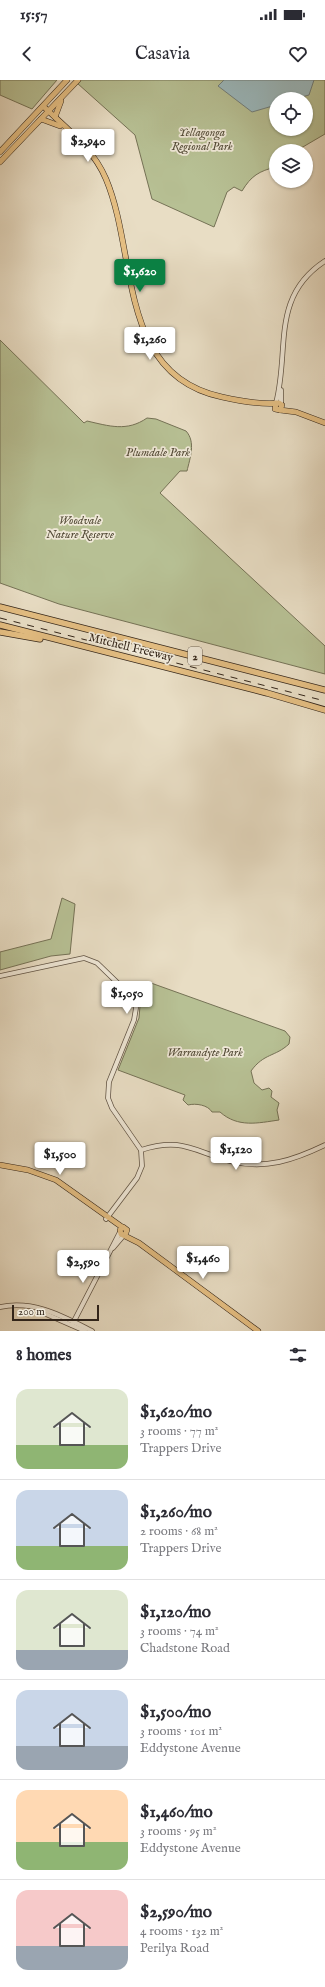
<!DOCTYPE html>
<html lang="en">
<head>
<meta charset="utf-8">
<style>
	body { margin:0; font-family:"IM FELL English",serif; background:#f2f2f3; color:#2b2b33; height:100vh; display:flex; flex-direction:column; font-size:15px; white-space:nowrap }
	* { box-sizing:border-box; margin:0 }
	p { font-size:13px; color:#7c7c81 }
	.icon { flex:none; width:22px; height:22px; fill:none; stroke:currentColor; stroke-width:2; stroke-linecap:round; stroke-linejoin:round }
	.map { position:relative; height:1251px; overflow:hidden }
	.panel { display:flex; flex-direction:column; background:#fff; flex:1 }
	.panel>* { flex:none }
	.controls { position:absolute; left:269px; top:12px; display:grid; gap:8px }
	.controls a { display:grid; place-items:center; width:44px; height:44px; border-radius:50%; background:#fff; box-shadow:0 1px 3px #0004; font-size:20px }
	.scale { position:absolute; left:12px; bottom:10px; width:87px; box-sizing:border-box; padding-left:4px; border:2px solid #332519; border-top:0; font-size:11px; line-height:14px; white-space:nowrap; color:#332519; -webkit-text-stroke:3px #f0e9d9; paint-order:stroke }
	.price { position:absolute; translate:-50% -34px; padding:0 9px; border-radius:4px; background:#fff; color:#222; font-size:13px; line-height:26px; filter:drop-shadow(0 1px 2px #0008) }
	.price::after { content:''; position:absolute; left:50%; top:24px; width:12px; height:9px; margin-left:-6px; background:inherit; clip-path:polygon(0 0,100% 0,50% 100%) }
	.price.on { background:#0b8043; color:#fff }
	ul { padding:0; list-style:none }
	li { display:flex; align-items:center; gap:12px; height:100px; padding:0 16px }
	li+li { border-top:1px solid #e1e1e2 }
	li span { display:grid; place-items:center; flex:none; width:112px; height:80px; border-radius:12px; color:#555 }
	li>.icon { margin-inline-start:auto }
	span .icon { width:48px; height:48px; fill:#fffc; stroke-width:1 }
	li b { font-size:17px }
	h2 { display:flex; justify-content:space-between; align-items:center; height:48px; padding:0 16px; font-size:17px }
	.status { display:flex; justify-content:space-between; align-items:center; height:28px; padding:0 20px; background:#fff; direction:ltr }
	.status svg { height:11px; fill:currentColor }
	header { display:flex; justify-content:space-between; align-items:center; height:52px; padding:0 16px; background:#fff; font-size:18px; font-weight:600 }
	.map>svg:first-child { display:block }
	.green { fill:#b7c094; stroke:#757256; fill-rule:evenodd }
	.water { fill:#9bb9be; stroke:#717e7c }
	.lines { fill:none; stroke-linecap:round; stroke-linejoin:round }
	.minor-casing { stroke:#605344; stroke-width:5.5 }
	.major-casing { stroke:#332519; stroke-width:6 }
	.highway-casing { stroke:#332519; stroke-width:7 }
	.minor { stroke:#f0e9d9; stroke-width:4 }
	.major { stroke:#e4be82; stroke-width:5 }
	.highway { stroke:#e4be82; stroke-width:5.5 }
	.rail { stroke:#332519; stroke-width:1; stroke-dasharray:7 7; stroke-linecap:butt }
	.labels { text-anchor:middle; stroke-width:3.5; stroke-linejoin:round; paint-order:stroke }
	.shield { fill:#f0e9d9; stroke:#6c6053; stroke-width:1 }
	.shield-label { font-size:11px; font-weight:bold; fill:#332519 }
	.park-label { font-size:12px; font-style:italic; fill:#544c38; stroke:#f0e9d9 }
	.street-label { font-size:12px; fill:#332519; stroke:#f0e9d9 }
</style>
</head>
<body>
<div class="status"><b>15:57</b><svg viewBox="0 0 49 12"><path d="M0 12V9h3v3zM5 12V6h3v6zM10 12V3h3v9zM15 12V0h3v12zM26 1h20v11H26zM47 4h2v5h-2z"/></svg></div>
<header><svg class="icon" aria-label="back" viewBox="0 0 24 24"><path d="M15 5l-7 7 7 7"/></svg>Casavia<svg class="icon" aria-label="heart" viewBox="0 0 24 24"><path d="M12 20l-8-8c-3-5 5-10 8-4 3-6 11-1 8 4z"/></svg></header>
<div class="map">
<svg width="325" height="1251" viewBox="0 0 325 1251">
	<rect width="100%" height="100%" fill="#e8ddc4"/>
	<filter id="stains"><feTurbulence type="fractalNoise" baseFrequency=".005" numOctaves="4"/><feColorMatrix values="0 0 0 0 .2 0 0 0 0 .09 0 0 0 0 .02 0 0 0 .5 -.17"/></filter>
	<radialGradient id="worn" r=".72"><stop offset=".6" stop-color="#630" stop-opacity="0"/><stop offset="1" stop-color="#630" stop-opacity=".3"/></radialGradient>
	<g class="green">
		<polygon points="0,0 57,0 32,29 0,15"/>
		<path d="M80 0H325V54L296 71H276V87C259 91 251 96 242 111L234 107 227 112 214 147 152 119 135 55 77 3ZM276 19H306V49H276Z"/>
		<path d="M0 260 84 343 87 341C109 346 127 352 147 338L156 339 186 351C196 362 190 378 187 391H180L160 413 325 566V594L59 524 0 503Z"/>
		<polygon points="62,818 75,824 70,874 51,876 0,890 0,872 51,859"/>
		<path d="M151 903 285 951 290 957 289 964C275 977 264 973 251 991L254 1003 262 1010 269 1008 272 1011 271 1017 279 1023 277 1030 279 1040C258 1043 238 1048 220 1032H212C208 1025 196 1023 188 1025L183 1020 185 1015 118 990 139 938 140 926 136 915Z"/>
	</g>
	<polygon class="water" points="224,0 314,0 309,15 295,19 276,19 276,25 252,32 218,6"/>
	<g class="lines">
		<defs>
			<g id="minor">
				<polyline points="281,310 281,324"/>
				<path d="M276 323C290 270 270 217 325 181"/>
				<polyline points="0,896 84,878 97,883 128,913 134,922 136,928 134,940 109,1002 108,1018 112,1028 141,1070 142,1086 137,1098 106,1139"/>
				<path d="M141 1070C182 1057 193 1071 230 1081 265 1090 294 1080 325 1065"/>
				<polyline points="113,1168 124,1155"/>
				<path d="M0 1227C34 1220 62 1236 92 1251"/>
				<polyline points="39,1231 85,1251"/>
				<polyline points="72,1245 120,1152"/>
			</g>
			<g id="major">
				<path d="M43 26C66 48 93 68 106 99 138 175 117 295 222 317 240 321 262 325 279 323L282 325 280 330 275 329 276 323"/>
				<polyline points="55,37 61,21"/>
				<polyline points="41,39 60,46"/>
				<polyline points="0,72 67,0"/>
				<polyline points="0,82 78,0"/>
				<polyline points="280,330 296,332 325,343"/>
				<polyline points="0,1085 28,1090 56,1100 122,1147"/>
				<polyline points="125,1155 127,1150 123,1147 120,1150 121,1154 139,1163 258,1251"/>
			</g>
			<g id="highway">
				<polyline points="0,527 325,610"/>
				<polyline points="0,545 267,613 325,630"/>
				<polyline points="0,552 40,559"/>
			</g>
		</defs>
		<use href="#minor" class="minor-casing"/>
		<use href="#major" class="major-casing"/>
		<use href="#highway" class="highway-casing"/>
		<use href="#minor" class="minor"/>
		<use href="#major" class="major"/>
		<use href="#highway" class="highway"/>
		<polyline class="rail" points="0,538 325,621"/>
	</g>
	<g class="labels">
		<rect class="shield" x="188" y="567" width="14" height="18" rx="3"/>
		<g class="shield-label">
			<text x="195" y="580">2</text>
		</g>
		<g class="park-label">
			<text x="202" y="56">Yellagonga<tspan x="202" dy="14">Regional Park</tspan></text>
			<text x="158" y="376">Plumdale Park</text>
			<text x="80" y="444">Woodvale<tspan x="80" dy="14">Nature Reserve</tspan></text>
			<text x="205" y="976">Warrandyte Park</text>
		</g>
		<g class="street-label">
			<text transform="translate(131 567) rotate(14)" y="4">Mitchell Freeway</text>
		</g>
	</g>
	<rect width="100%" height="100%" filter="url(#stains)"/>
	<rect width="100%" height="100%" fill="url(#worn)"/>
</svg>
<div class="controls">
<a><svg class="icon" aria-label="locate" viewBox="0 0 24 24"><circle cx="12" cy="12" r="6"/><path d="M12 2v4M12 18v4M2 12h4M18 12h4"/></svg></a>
<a><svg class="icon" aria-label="layers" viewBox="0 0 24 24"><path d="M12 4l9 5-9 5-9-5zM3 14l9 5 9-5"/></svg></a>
</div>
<div class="scale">200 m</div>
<b class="price" style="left:88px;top:83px">$2,940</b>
<b class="price on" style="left:140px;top:213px">$1,620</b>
<b class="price" style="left:150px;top:281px">$1,260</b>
<b class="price" style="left:127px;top:935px">$1,050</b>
<b class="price" style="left:236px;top:1091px">$1,120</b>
<b class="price" style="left:60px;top:1096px">$1,500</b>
<b class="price" style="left:203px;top:1200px">$1,460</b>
<b class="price" style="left:83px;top:1204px">$2,590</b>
</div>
<section class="panel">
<h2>8 homes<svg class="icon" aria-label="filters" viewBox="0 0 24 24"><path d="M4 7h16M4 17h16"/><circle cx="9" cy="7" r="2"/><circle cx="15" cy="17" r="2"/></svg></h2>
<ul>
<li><span style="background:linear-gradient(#dfe7d0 70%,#8fb573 0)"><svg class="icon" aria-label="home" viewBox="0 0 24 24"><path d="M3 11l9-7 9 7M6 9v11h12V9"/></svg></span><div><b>$1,620/mo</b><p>3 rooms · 77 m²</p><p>Trappers Drive</p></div></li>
<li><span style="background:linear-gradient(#c9d6e8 70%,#8fb573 0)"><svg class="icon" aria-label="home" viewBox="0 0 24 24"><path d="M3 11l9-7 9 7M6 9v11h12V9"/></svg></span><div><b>$1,260/mo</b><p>2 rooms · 68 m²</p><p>Trappers Drive</p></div></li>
<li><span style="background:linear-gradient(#dfe7d0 75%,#9aa5b1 0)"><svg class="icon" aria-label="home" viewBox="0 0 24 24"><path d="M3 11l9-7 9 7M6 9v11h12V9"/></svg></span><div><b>$1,120/mo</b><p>3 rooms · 74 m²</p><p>Chadstone Road</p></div></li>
<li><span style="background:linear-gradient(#c9d6e8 70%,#9aa5b1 0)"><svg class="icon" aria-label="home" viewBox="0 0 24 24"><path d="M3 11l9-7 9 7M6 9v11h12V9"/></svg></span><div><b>$1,500/mo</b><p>3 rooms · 101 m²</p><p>Eddystone Avenue</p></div></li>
<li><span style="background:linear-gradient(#ffd9b3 65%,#8fb573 0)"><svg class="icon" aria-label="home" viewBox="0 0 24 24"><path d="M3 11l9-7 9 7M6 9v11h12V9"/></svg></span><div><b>$1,460/mo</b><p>3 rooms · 95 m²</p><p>Eddystone Avenue</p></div></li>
<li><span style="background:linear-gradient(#f6c9c9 70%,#9aa5b1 0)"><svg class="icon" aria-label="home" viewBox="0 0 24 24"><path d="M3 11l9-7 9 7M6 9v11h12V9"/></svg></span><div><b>$2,590/mo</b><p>4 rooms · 132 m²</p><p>Perilya Road</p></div></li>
</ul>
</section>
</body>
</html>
